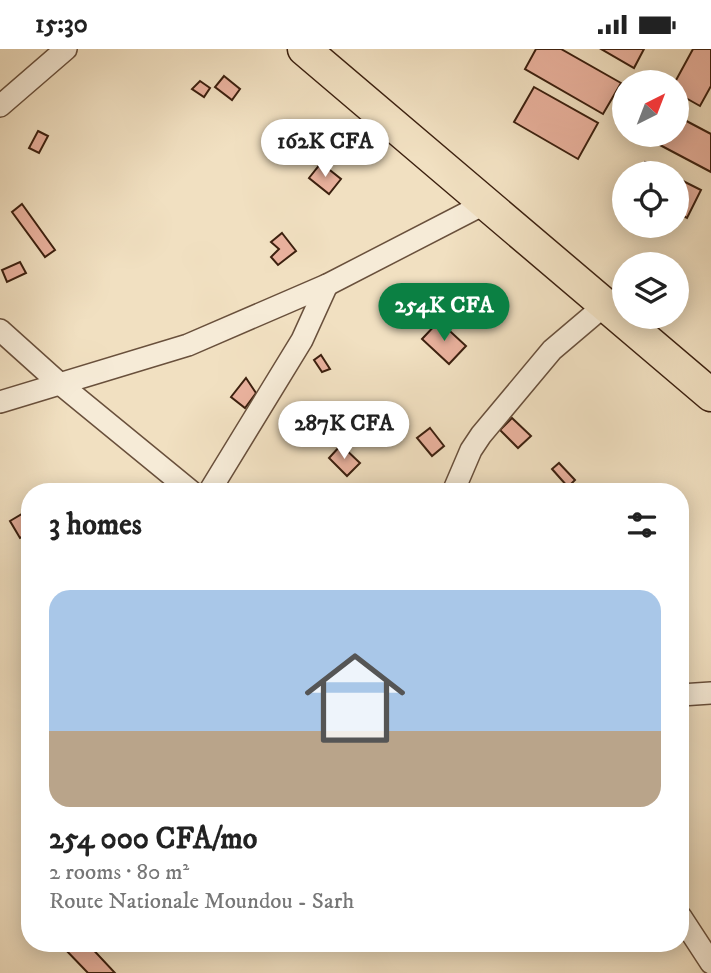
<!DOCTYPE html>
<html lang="en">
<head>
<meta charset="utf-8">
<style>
	body { margin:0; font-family:"IM FELL DW Pica",serif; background:#f6f6f6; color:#222; height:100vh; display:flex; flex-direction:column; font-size:26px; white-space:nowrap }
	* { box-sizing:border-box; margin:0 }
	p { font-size:23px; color:#767676 }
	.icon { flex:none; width:38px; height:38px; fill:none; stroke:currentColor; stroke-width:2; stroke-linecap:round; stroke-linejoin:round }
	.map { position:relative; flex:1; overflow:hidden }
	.drawer { position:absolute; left:21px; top:434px; width:668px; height:469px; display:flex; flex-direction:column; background:#fff; border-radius:28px; box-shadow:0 4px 18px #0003 }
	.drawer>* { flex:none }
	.needle { width:46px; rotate:42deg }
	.controls { position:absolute; left:612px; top:21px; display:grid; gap:14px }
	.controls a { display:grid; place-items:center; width:77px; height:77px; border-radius:50%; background:#fff; box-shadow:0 4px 18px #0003; font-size:35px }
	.price { position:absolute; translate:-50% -60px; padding:0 16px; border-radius:24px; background:#fff; color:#222; font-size:23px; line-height:46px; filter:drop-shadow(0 2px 4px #0008) }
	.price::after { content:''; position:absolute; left:50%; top:42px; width:21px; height:16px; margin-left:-10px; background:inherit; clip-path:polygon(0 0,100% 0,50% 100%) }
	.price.on { background:#0b8043; color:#fff }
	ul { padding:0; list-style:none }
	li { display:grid; align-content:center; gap:14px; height:371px; padding:0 28px }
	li+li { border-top:2px solid #e0e0e0 }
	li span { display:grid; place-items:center; height:217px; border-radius:21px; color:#555 }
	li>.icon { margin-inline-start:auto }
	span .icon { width:126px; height:126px; fill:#fffc; stroke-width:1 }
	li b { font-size:30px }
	h2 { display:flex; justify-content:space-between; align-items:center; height:84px; padding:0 28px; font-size:30px }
	.status { display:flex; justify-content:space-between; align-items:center; height:49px; padding:0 35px; background:#fff; direction:ltr }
	.status svg { height:19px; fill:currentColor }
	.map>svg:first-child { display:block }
	.building { fill:#eab29e; stroke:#3c200f; stroke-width:2 }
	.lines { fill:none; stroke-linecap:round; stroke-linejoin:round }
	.minor-casing { stroke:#69503c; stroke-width:24 }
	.highway-casing { stroke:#3c200f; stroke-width:35 }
	.minor { stroke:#f6ebd7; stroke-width:21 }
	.highway { stroke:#f1e0c1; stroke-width:32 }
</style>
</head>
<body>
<div class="status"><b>15:30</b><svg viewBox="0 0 49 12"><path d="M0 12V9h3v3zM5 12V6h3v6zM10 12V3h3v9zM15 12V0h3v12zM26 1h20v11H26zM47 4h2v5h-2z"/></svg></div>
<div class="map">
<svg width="711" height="924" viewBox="0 0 711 924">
	<rect width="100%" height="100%" fill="#f1e0c1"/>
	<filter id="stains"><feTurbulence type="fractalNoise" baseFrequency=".00286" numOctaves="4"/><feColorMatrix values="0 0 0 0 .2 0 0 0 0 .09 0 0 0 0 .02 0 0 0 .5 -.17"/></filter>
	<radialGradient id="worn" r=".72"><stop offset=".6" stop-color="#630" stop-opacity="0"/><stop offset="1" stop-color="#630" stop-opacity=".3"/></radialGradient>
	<g class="building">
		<polygon points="536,0 561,0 621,34 603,65 525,20"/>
		<polygon points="601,0 644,0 634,19"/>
		<polygon points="693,0 711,0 711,37 700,57 677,44 677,33 675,33"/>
		<polygon points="224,27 240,40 232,51 215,38"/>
		<polygon points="200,32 210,39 204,48 192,40"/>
		<polygon points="534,38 598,74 578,110 514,73"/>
		<polygon points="677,67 711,85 711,123 641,86 677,86"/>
		<polygon points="38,82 48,87 39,104 29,99"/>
		<polygon points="645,113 668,124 640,124"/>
		<polygon points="321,114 341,130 329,145 309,129"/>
		<polygon points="677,129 701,141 687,169 677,164"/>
		<polygon points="22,155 55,201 45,208 12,163"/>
		<polygon points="282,184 296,202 278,216 271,208 279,200 271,193"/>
		<polygon points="20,213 26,224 7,233 2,221"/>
		<polygon points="439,272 466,297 449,315 422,290"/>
		<polygon points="321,306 330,320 322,323 314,311"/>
		<polygon points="246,329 256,344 245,359 231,348"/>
		<polygon points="306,363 324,382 312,388 297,372"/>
		<polygon points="512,369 531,387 518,399 500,381"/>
		<polygon points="430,379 444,397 432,407 417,389"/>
		<polygon points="341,396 360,414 347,427 329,409"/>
		<polygon points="559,414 575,431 568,438 552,420"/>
		<polygon points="27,462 30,468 30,484 20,489 10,472"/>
		<polygon points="65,894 87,894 115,924 88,924 62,897"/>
	</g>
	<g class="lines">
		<defs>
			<g id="minor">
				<polyline points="0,57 66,0"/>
				<polyline points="0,281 59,334 192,443"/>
				<polyline points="0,353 188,296 327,236 486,154"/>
				<polyline points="209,443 302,291 327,236"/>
				<polyline points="453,443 471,401 481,386 552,301 605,256"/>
				<polyline points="681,646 711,644"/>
				<polyline points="681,868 711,914"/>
			</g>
			<polyline id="highway" points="304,0 711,346"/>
		</defs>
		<use href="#minor" class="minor-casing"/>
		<use href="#highway" class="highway-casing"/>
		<use href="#minor" class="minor"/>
		<use href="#highway" class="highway"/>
	</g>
	<rect width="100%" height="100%" filter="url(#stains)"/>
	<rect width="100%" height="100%" fill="url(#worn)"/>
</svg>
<div class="controls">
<a><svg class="needle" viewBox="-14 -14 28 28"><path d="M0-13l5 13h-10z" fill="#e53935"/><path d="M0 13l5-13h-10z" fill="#767676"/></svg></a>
<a><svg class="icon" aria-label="locate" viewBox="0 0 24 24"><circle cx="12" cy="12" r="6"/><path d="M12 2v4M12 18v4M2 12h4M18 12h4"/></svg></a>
<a><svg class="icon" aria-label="layers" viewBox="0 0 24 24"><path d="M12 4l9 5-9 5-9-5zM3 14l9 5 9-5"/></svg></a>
</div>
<b class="price" style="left:325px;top:130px">162K CFA</b>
<b class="price on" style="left:444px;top:294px">254K CFA</b>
<b class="price" style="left:344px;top:412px">287K CFA</b>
<section class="drawer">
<h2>3 homes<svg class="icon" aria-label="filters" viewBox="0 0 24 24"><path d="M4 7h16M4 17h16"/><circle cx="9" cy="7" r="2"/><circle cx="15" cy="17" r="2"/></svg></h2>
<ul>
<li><span style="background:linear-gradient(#a9c7e8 65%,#b9a48a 0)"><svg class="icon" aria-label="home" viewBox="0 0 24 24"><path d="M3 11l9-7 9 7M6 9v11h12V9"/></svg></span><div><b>254 000 CFA/mo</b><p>2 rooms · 80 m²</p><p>Route Nationale Moundou - Sarh</p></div></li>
</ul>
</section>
</div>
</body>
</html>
